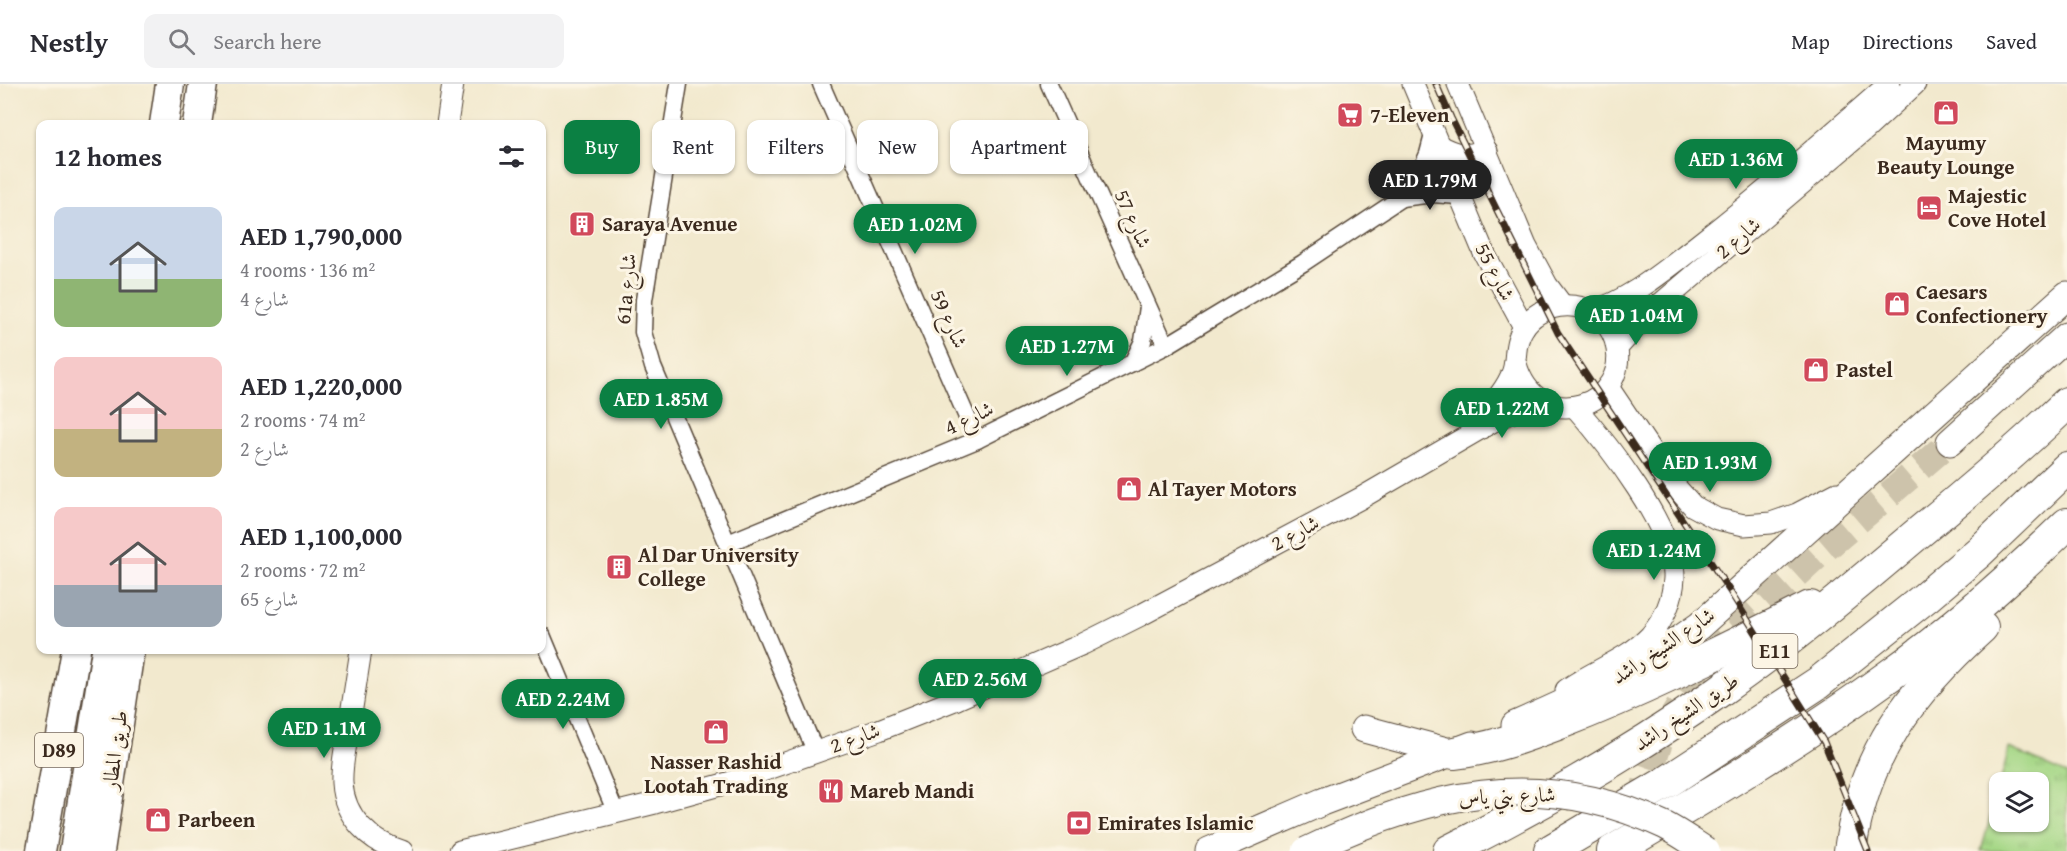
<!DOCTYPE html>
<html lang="en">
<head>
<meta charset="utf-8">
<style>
	body { margin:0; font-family:"Gentium Book Plus",Amiri,serif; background:#f2f2f3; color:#2b2b33; height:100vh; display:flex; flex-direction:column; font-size:22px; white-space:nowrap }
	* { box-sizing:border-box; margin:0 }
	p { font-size:20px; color:#7c7c81 }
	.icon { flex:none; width:33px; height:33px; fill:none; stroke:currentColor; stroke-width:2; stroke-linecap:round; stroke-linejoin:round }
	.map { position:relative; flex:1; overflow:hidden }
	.sheet { position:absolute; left:36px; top:36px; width:510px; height:534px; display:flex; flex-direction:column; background:#fff; border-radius:12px; box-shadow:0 2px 4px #0004 }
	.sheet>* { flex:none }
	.banner { position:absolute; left:564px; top:36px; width:570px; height:54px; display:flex; gap:12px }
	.controls { position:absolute; left:1989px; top:688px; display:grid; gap:12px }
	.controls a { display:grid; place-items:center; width:60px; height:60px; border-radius:12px; background:#fff; box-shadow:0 2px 4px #0004; font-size:30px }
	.price { position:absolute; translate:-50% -51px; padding:0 14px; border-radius:21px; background:#0b8043; color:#fff; font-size:20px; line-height:39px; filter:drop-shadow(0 2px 3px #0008) }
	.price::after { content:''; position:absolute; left:50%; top:36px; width:18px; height:14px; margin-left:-9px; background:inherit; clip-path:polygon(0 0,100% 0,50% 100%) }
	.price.on { background:#222; color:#fff }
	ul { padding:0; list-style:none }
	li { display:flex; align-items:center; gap:18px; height:150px; padding:0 18px }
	li span { display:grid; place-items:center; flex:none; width:168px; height:120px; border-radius:12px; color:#555 }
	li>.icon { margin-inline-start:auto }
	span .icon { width:72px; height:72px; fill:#fffc; stroke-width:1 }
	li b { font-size:26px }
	h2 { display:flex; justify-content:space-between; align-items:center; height:72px; padding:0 18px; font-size:26px }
	.tag { padding:0 21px; border-radius:12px; background:#fff; box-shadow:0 2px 4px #0004; font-size:21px; line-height:54px }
	.tag.on { background:#0b8043; color:#fff }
	header { display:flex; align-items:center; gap:36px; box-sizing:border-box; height:84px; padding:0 30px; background:#fff; border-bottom:2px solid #e1e1e2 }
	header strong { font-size:28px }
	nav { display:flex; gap:33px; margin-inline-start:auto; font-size:21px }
	.search { width:420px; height:54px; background:#f2f2f3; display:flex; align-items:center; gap:15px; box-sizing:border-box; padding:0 21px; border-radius:12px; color:#7c7c81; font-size:22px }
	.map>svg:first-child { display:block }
	.grass { fill:url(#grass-tufts); stroke:#708052; stroke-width:1.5 }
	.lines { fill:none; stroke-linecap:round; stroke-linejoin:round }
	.primary-tunnel { stroke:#cdc3ab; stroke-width:27; stroke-dasharray:27 14; stroke-linecap:butt }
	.minor-casing { stroke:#564738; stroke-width:19 }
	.tertiary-casing { stroke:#564738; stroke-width:23 }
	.primary-casing { stroke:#564738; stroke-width:29 }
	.trunk-casing { stroke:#564738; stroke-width:31 }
	.motorway-casing { stroke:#564738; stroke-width:34 }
	.minor { stroke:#fff; stroke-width:16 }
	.tertiary { stroke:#fff; stroke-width:21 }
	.primary { stroke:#fff; stroke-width:27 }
	.trunk { stroke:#fff; stroke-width:28 }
	.motorway { stroke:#fff; stroke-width:32 }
	.rail-casing { stroke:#3b2a1e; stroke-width:7 }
	.rail { stroke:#fcf5e5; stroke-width:4.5; stroke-dasharray:14; stroke-linecap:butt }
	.primary-bridge-casing { stroke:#564738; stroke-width:29; stroke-linecap:butt }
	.primary-bridge { stroke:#fff; stroke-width:27 }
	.labels { text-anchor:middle; stroke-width:6; stroke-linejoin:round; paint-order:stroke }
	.shield { fill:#fcf5e5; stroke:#75675a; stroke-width:1.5 }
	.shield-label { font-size:20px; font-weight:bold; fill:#3b2a1e }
	.poi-label { font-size:21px; font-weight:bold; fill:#3b2a1e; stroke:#fcf5e5; text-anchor:start }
	.street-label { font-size:21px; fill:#3b2a1e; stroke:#fcf5e5 }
</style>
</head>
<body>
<header>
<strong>Nestly</strong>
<div class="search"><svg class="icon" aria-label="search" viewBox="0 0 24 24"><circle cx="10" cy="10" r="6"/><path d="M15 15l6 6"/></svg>Search here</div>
<nav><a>Map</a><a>Directions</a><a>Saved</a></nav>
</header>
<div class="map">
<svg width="2067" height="767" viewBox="0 0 2067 767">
	<defs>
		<pattern id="grass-tufts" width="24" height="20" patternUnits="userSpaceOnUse" patternTransform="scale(1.5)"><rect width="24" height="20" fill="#a5d786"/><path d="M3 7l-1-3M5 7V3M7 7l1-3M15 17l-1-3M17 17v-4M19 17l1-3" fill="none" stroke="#8fb973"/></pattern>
	</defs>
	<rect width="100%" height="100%" fill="#fcf5e5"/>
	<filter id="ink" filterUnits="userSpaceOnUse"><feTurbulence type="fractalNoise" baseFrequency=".0167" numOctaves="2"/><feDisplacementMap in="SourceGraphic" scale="12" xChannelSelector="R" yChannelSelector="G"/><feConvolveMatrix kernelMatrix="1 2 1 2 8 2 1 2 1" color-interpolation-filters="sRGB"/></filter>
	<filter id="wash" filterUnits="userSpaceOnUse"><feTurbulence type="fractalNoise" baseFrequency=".008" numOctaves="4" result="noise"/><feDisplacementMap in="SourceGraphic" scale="24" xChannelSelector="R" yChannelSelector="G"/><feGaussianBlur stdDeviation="1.35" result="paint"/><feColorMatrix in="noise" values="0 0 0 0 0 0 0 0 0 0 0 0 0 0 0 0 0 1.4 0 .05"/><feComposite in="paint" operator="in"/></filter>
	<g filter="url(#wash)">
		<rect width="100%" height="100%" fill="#f2e9ce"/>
		<polygon class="grass" points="2009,664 2067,690 2067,767 1981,767 2000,699 2000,738 2038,738 2038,699 2000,699"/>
	</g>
	<g filter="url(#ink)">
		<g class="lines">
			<polyline class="primary-tunnel" points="1640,724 1646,697 1664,646 1717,564 1824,466 1950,358"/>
			<defs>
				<g id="minor">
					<polyline points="679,0 644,216 643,248 653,283 816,669"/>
					<polyline points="821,0 977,356"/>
					<polyline points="1049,0 1166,262"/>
					<polyline points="1401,114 1433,110 1459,112"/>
					<polyline points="1132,279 1143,257 1148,223"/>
					<polyline points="728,459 977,356 1166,262 1303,179 1401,114 1420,88 1428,70 1433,51"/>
					<polyline points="542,551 616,729"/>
				</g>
				<g id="tertiary">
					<polyline points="1413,0 1484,169 1524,243"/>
					<polyline points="1458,0 1526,162 1547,201 1562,221"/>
					<polyline points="447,40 453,0"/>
					<path d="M1438 61C1455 71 1468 73 1487 67"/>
					<path d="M1590 228C1630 216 1662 188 1695 163 1762 111 1825 56 1889 0"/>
					<polyline points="1617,264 1644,234 1865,46 1915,0"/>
					<polyline points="1608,303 1674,401 1693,422 1717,435 1744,441 1771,439 1797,430 1837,409"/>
					<path d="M1471 341C1487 327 1502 312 1511 292 1517 280 1514 269 1518 256 1528 223 1568 213 1597 230 1605 236 1612 247 1615 256 1635 322 1537 355 1516 280"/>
					<path d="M361 566C357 591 353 617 349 643 346 662 341 680 342 699 344 733 370 758 402 767"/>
					<path d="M1566 606C1592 587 1627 576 1650 552 1664 536 1673 515 1674 494 1676 446 1606 358 1575 323"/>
					<polyline points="460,767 655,719 731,698 879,646 957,615 1083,560 1141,531 1361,414 1497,335 1520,325 1543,318"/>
				</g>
				<g id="primary">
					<polyline points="1950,358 2067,252"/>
					<path d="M1515 641C1581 612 1640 585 1699 542L2067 211"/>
					<polyline points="1364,645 1454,669"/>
					<polyline points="1209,767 1322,718 1472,661"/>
				</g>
				<g id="trunk">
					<polyline points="164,40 170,0"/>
					<polyline points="197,40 203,0"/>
					<polyline points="41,767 76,566"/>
					<polyline points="74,767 106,566"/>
					<polyline points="100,767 130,566"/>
				</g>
				<g id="motorway">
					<path d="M1454 669C1492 665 1525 652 1560 639 1646 606 1728 564 1810 523"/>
					<path d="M1449 767C1542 720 1633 668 1718 608 1788 559 1852 505 1917 450 1968 408 2019 365 2067 319"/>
					<polyline points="1550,767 1667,698 1818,599 1926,513 1979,468 2067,384"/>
					<path d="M1613 767C1707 712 1802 655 1890 591 1953 546 2011 494 2067 440"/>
					<path d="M1850 767C1863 670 1911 607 1982 543"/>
				</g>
			</defs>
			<use href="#minor" class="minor-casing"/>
			<use href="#tertiary" class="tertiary-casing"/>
			<use href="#primary" class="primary-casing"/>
			<use href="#trunk" class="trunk-casing"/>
			<use href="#motorway" class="motorway-casing"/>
			<use href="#minor" class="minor"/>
			<use href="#tertiary" class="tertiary"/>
			<use href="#primary" class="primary"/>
			<use href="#trunk" class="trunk"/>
			<use href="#motorway" class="motorway"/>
			<defs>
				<polyline id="rail" points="1436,0 1451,34 1558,249 1729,506 1824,658 1868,767"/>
			</defs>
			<use href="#rail" class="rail-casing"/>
			<use href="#rail" class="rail"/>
			<defs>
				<path id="primary-bridge" d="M1306 767C1425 709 1538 682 1664 741 1678 748 1692 758 1706 767"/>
			</defs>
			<use href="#primary-bridge" class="primary-bridge-casing"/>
			<use href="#primary-bridge" class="primary-bridge"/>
		</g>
	</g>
	<defs>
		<symbol id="shop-square" viewBox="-11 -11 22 22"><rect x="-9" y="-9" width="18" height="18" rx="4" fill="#d1495b" stroke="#fcf5e5"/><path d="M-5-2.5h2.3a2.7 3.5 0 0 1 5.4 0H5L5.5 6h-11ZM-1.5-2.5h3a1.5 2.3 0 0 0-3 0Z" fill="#fff"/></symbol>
		<symbol id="supermarket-square" viewBox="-11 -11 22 22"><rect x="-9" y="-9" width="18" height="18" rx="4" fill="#d1495b" stroke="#fcf5e5"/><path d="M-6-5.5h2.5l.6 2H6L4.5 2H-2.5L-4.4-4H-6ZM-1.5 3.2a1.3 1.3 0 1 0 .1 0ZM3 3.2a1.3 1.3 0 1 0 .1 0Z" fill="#fff"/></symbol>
		<symbol id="hotel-square" viewBox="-11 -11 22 22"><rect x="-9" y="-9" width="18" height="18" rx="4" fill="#d1495b" stroke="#fcf5e5"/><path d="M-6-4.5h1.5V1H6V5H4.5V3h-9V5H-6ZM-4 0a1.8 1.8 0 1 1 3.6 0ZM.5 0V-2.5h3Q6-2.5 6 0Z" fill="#fff"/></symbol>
		<symbol id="building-square" viewBox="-11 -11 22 22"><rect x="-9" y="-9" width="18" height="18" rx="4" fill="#d1495b" stroke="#fcf5e5"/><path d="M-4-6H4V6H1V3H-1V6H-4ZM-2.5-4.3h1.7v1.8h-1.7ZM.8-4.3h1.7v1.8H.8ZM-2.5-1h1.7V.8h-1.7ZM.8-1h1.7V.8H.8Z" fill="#fff"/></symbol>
		<symbol id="restaurant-square" viewBox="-11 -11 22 22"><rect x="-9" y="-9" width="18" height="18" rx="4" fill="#d1495b" stroke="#fcf5e5"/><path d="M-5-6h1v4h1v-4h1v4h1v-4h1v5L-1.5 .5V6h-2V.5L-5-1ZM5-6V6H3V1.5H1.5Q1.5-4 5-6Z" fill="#fff"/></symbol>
		<symbol id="bank-square" viewBox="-11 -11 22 22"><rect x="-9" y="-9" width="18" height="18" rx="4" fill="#d1495b" stroke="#fcf5e5"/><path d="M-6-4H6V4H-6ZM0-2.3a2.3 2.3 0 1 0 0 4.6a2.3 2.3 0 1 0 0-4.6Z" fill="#fff"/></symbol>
	</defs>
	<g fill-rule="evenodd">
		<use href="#shop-square" x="1931" y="14" width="30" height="30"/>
		<use href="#supermarket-square" x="1335" y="16" width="30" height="30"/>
		<use href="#hotel-square" x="1914" y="109" width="30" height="30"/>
		<use href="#building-square" x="567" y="125" width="30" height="30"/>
		<use href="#shop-square" x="1882" y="205" width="30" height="30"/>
		<use href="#shop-square" x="1801" y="271" width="30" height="30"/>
		<use href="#shop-square" x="1114" y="390" width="30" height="30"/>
		<use href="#building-square" x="604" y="468" width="30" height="30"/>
		<use href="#shop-square" x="701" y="633" width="30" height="30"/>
		<use href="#restaurant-square" x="816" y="692" width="30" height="30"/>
		<use href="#shop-square" x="143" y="721" width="30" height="30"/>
		<use href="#bank-square" x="1064" y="724" width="30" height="30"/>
	</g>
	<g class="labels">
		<g class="shield">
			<rect x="1752.5" y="550" width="45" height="34" rx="4.5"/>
			<rect x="35" y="649" width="48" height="34" rx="4.5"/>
		</g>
		<g class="shield-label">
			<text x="1775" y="574">E11</text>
			<text x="59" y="673">D89</text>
		</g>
		<g class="poi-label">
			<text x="1370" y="38">7-Eleven</text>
			<text x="1946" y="66" text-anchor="middle">Mayumy<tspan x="1946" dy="24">Beauty Lounge</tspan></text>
			<text x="1948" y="119">Majestic<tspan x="1948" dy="24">Cove Hotel</tspan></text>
			<text x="602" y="147">Saraya Avenue</text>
			<text x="1916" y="215">Caesars<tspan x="1916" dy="24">Confectionery</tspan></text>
			<text x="1836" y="293">Pastel</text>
			<text x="1148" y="412">Al Tayer Motors</text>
			<text x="638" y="478">Al Dar University<tspan x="638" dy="24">College</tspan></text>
			<text x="716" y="685" text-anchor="middle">Nasser Rashid<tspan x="716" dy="24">Lootah Trading</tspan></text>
			<text x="850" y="714">Mareb Mandi</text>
			<text x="178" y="743">Parbeen</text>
			<text x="1098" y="746">Emirates Islamic</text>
		</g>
		<g class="street-label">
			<text transform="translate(1133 135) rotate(66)" y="7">شارع 57</text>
			<text transform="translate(1738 154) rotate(-40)" y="7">شارع 2</text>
			<text transform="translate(1495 188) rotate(63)" y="7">شارع 55</text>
			<text transform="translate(626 205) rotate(-85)" y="7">61a شارع</text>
			<text transform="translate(949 235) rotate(66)" y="7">شارع 59</text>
			<text transform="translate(969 334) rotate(-25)" y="7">شارع 4</text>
			<text transform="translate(1295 449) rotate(-28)" y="7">شارع 2</text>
			<text transform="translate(1663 562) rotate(-34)" y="7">شارع الشيخ راشد</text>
			<text transform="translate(1686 628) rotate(-34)" y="7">طريق الشيخ راشد</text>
			<text transform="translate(855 654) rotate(-20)" y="7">شارع 2</text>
			<text transform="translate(115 666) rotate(-82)" y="7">طريق المطار</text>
			<text transform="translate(1507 712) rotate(-2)" y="7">شارع بني ياس</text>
		</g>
	</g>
</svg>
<div class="controls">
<a><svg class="icon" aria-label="layers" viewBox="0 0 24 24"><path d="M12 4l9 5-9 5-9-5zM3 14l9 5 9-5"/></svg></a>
</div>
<b class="price" style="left:1736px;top:106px">AED 1.36M</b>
<b class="price on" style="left:1430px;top:127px">AED 1.79M</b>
<b class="price" style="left:915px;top:171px">AED 1.02M</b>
<b class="price" style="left:1636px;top:262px">AED 1.04M</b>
<b class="price" style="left:1067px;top:293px">AED 1.27M</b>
<b class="price" style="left:661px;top:346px">AED 1.85M</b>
<b class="price" style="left:1502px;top:355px">AED 1.22M</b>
<b class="price" style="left:1710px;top:409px">AED 1.93M</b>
<b class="price" style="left:1654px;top:497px">AED 1.24M</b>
<b class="price" style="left:980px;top:626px">AED 2.56M</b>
<b class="price" style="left:563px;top:646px">AED 2.24M</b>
<b class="price" style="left:324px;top:675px">AED 1.1M</b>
<div class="banner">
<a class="tag on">Buy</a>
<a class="tag">Rent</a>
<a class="tag">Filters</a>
<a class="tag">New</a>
<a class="tag">Apartment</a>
</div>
<section class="sheet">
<h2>12 homes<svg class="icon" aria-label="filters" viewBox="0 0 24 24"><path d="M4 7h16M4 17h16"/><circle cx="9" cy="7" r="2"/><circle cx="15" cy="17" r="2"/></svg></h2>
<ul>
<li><span style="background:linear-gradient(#c9d6e8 60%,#8fb573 0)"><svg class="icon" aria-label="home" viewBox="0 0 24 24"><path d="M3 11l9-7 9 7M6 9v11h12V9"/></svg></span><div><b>AED 1,790,000</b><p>4 rooms · 136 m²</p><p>شارع 4</p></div></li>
<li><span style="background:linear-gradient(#f6c9c9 60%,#c2b280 0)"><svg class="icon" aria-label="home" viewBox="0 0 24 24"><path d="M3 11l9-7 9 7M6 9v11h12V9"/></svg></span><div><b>AED 1,220,000</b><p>2 rooms · 74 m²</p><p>شارع 2</p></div></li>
<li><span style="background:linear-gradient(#f6c9c9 65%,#9aa5b1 0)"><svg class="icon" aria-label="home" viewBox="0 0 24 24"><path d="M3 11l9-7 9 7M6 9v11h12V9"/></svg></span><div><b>AED 1,100,000</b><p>2 rooms · 72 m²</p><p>شارع 65</p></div></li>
</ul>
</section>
</div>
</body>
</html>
